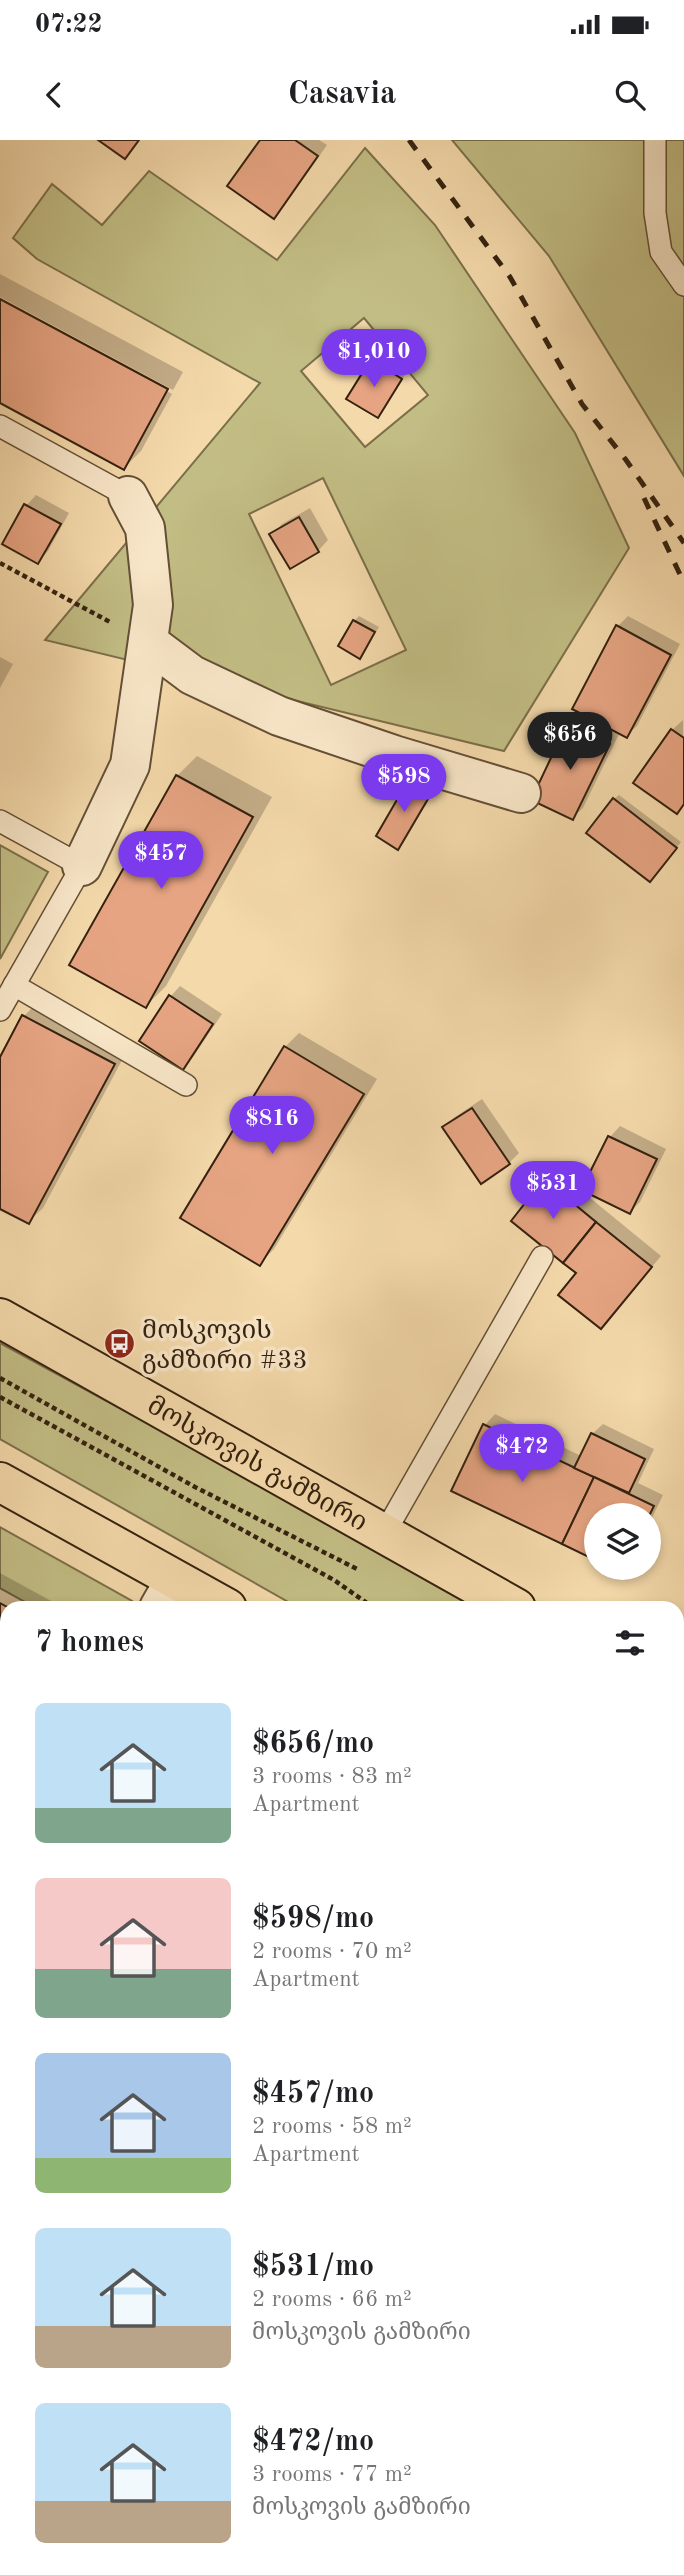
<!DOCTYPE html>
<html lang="en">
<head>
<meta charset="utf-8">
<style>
	body { margin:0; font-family:"Old Standard TT","Noto Serif Georgian",serif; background:#f6f6f6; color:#202124; height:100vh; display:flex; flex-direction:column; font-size:26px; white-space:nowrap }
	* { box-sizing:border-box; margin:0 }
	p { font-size:23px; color:#757577 }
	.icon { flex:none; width:38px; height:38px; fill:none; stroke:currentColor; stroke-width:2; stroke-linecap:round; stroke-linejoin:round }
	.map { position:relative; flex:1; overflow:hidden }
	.sheet { position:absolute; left:0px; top:1461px; width:684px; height:975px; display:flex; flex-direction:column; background:#fff; border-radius:21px 21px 0 0; box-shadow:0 4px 10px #0003 }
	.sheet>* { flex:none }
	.fabs { position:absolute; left:584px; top:1363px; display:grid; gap:14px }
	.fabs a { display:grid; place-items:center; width:77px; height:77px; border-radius:50%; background:#fff; box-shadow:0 4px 10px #0003; font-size:35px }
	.price { position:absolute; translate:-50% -60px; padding:0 16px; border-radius:24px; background:#7c3aed; color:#fff; font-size:23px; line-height:46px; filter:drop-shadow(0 2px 4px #0008) }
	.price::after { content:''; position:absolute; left:50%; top:42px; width:21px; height:16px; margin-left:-10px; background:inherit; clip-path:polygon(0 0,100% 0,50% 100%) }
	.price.selected { background:#222; color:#fff }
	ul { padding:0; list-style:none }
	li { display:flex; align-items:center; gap:21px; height:175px; padding:0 35px }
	li span { display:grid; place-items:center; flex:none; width:196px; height:140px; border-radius:10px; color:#555 }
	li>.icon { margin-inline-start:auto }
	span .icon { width:84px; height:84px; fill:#fffc; stroke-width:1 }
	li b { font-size:30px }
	h2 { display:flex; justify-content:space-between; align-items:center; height:84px; padding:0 35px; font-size:30px }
	.status { display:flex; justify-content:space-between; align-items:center; height:49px; padding:0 35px; background:#fff; direction:ltr }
	.status svg { height:19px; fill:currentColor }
	header { display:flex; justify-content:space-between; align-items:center; height:91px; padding:0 35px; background:#fff; font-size:32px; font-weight:700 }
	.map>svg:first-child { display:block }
	.green { fill:#c2bd84; stroke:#7b6f4a; stroke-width:2; fill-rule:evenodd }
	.shadow { fill:#0003 }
	.building { fill:#e6a482; stroke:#34210f; stroke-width:2 }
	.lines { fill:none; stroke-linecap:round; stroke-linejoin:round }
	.service-casing { stroke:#644f36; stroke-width:24 }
	.minor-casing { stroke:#644f36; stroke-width:42 }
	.primary-casing { stroke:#34210f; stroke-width:42 }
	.path { stroke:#34210f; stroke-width:4.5; stroke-dasharray:5 3.5; stroke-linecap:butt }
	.service { stroke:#f8e6c8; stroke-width:21 }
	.minor { stroke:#f8e6c8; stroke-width:38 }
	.primary { stroke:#f4d9aa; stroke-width:38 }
	.rail { stroke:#34210f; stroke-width:5; stroke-dasharray:12 12; stroke-linecap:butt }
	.labels { text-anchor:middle; stroke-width:7; stroke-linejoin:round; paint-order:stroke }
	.poi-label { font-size:26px; fill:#34210f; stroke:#f8e6c8; text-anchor:start }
	.street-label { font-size:26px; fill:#34210f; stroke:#f8e6c8 }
</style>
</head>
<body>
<div class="status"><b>07:22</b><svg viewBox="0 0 49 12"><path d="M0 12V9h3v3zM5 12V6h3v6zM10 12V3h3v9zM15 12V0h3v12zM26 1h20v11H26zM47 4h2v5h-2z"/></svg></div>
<header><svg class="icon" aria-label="back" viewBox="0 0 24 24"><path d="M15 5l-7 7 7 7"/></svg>Casavia<svg class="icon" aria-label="search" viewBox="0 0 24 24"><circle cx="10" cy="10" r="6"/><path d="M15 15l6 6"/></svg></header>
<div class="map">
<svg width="684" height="2435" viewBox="0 0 684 2435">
	<rect width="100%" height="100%" fill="#f4d9aa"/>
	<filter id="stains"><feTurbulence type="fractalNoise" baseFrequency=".00286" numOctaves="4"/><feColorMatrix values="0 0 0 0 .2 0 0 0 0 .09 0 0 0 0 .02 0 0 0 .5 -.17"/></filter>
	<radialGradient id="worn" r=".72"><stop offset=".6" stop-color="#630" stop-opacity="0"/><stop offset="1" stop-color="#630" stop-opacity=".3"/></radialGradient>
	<g class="green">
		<polygon points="452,0 684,0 684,336 549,116"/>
		<path d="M365 8 435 85 575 293 629 408 504 611 45 500 260 243 37 119 13 98 52 44 102 85 149 31 277 120ZM364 178 428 255 365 307 301 231ZM323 338 406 510 331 545 249 374Z"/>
		<polygon points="0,705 48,732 0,819"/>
		<polygon points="0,1203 461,1454 484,1468 299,1468 0,1299"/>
		<polygon points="0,1387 132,1461 128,1468 36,1468 0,1448"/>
		<polygon points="677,1585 684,1590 684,1685 677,1681"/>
		<polygon points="7,2047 7,2190 0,2186 0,2060"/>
		<polygon points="684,2108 684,2329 677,2338 677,2117"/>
		<polygon points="443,2429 604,2429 598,2435 436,2435"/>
	</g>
	<g class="shadow">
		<polygon points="262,0 319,0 327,5 284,66 274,76"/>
		<polygon points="0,134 183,232 173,250 0,157"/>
		<polygon points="0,161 172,254 141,311 124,328 0,261"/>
		<polygon points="377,215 406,233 378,276 372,220"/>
		<polygon points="36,355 69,373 48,411 38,422 26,366"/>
		<polygon points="310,368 328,400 318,411 272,395 282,384"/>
		<polygon points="359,476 379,487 360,517 354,481"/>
		<polygon points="628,476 680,504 637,586 626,596 620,592 583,668 572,678 533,659 569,585 581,572 618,486"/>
		<polygon points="0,517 13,524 0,548"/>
		<polygon points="683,580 684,665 677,672 635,643 672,590"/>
		<polygon points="197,616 272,657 166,846 146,866 71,824 177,636"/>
		<polygon points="415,635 435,647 398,707 410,640"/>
		<polygon points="619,655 681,702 655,735 614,659"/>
		<polygon points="180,846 222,874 193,917 183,927 170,857"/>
		<polygon points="38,862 128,909 43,1068 28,1082 0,1067 0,920 24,876"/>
		<polygon points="299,893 377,939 274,1109 259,1124 285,907"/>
		<polygon points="482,959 519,1013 509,1023 482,1041 445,987 455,977"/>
		<polygon points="620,986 666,1009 640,1062 630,1072 584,1049 610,997"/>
		<polygon points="556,1030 661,1116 611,1176 578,1133 546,1041"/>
		<polygon points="495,1274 581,1316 592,1294 603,1284 654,1309 638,1343 663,1355 651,1380 649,1381 649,1376 453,1350 485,1285"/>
		<polygon points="0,1433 64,1468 7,1468 7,1553 0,1549"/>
		<polygon points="677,1781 684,1785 684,1912 677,1924"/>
		<polygon points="7,1849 7,2036 0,2049 0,1862"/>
		<polygon points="0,2234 7,2238 7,2281 0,2294"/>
		<polygon points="677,2376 684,2382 683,2435 601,2435 606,2429 677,2429"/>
	</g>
	<g class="building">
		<polygon points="98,0 139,0 125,19"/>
		<polygon points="260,0 295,0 318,16 274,79 227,46"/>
		<polygon points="0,159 168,249 124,330 0,263"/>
		<polygon points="371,219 402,239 378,278 346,259"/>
		<polygon points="24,364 61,384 38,424 2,404"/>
		<polygon points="299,377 319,412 290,429 269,394"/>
		<polygon points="353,480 375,492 360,519 338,506"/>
		<polygon points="616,485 671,515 627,598 572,569"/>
		<polygon points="567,584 610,604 573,680 531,660"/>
		<polygon points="671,589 684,598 684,664 677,674 633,643"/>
		<polygon points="176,635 253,677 146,868 69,825"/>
		<polygon points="409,639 432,652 398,710 376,696"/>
		<polygon points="613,658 677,708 650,742 586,693"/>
		<polygon points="169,855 213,884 183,930 139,901"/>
		<polygon points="22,875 115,924 29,1084 0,1069 0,917"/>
		<polygon points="284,906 364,954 260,1126 180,1078"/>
		<polygon points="472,968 510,1024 481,1044 442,987"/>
		<polygon points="608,996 657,1019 630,1074 581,1050"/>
		<polygon points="544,1039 596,1082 563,1123 511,1081"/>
		<polygon points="596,1082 652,1127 601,1189 558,1155 576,1133 563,1123"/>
		<polygon points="483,1284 594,1337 562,1404 451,1351"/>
		<polygon points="591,1293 645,1319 629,1353 574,1328"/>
		<polygon points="594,1337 654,1366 649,1376 597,1376 597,1421 562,1404"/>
		<polygon points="0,1463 9,1468 7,1468 7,1555 0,1551"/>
		<polygon points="677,1789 684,1793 684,1911 677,1923"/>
		<polygon points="7,1845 7,2022 0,2035 0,1858"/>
		<polygon points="677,2402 684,2408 683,2435 599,2435 604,2429 677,2429"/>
		<polygon points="23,2429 73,2429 70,2435 19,2435"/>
		<polygon points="257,2429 298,2429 292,2435 263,2435"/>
	</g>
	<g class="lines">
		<defs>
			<g id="service">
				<polyline points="655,0 655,73 661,112 684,145"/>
				<polyline points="0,286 128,356"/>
				<polyline points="0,681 82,726 0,870"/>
				<polyline points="14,845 186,945"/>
				<polyline points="384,1394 542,1117"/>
				<polyline points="0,1654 7,1657"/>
				<polyline points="0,2208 7,2212"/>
				<polyline points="0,2369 7,2372"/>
				<polyline points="0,2412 7,2397"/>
			</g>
			<g id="minor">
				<polyline points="148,502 192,535 279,576 394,615 521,653"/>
				<polyline points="82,726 130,625 153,465 145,388 128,356"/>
				<polyline points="159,1468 175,1440"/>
				<polyline points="0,1758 7,1745"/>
			</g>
			<g id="primary">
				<path id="s1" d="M0 1178 516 1468"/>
				<polyline points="0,1342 227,1468"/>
				<polyline points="677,1560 684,1564"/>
				<polyline points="677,1722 684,1725"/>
			</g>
		</defs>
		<use href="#service" class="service-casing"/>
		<use href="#minor" class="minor-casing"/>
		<use href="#primary" class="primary-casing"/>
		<g class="path">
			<polyline points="0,423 110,482"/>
			<polyline points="0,1238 195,1347 357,1429"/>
			<polyline points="0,1257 334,1440 374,1468"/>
			<polyline points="677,1493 684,1492"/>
			<polyline points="677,1617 684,1621"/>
			<polyline points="677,1639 684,1643"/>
			<polyline points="677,2307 684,2298"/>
			<polyline points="570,2435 575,2429"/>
		</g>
		<use href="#service" class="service"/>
		<use href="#minor" class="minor"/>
		<use href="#primary" class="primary"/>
		<g class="rail">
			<polyline points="409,0 510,137 582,264 626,320 684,403"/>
			<polyline points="644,358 684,443"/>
			<polyline points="677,2034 684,2023"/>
			<polyline points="359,2435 366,2429"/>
		</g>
	</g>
	<defs>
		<symbol id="bus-disc" viewBox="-11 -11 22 22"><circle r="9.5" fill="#8f2418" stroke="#f8e6c8"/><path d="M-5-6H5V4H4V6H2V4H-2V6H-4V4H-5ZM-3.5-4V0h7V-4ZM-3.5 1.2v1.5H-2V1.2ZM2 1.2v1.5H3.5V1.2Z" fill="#fff"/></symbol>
	</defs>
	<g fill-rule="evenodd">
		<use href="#bus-disc" x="102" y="1186" width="35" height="35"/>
	</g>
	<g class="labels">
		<g class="poi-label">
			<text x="142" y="1198">მოსკოვის<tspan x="142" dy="30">გამზირი #33</tspan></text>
		</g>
		<g class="street-label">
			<text dy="9" stroke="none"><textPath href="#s1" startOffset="296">მოსკოვის გამზირი</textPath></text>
		</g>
	</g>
	<rect width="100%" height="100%" filter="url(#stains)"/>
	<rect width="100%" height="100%" fill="url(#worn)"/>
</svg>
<div class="fabs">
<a><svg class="icon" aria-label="layers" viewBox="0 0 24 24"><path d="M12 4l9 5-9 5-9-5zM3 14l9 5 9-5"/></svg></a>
</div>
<b class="price" style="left:374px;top:249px">$1,010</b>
<b class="price selected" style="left:570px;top:632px">$656</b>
<b class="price" style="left:404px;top:674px">$598</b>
<b class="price" style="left:161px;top:751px">$457</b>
<b class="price" style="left:272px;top:1016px">$816</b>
<b class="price" style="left:553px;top:1081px">$531</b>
<b class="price" style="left:522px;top:1344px">$472</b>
<section class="sheet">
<h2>7 homes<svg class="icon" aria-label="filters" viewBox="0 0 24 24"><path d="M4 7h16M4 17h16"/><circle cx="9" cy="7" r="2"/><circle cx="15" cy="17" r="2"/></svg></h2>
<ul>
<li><span style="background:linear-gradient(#bfe0f5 75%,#7fa58c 0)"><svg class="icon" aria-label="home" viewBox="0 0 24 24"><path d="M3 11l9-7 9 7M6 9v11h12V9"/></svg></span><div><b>$656/mo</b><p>3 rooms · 83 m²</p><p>Apartment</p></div></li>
<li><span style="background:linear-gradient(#f6c9c9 65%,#7fa58c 0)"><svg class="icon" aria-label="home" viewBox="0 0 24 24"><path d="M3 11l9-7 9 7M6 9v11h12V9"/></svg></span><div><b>$598/mo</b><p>2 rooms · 70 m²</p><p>Apartment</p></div></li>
<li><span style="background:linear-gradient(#a9c7e8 75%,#8fb573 0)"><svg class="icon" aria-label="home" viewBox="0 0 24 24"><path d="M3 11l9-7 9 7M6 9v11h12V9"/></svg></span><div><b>$457/mo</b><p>2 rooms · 58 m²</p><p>Apartment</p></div></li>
<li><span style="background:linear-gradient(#bfe0f5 70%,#b9a48a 0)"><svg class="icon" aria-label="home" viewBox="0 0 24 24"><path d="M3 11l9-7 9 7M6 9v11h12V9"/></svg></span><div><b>$531/mo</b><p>2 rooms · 66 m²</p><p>მოსკოვის გამზირი</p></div></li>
<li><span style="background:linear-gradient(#bfe0f5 70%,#b9a48a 0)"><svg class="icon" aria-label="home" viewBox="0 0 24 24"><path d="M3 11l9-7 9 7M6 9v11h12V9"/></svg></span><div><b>$472/mo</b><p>3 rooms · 77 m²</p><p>მოსკოვის გამზირი</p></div></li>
</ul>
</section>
</div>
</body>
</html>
